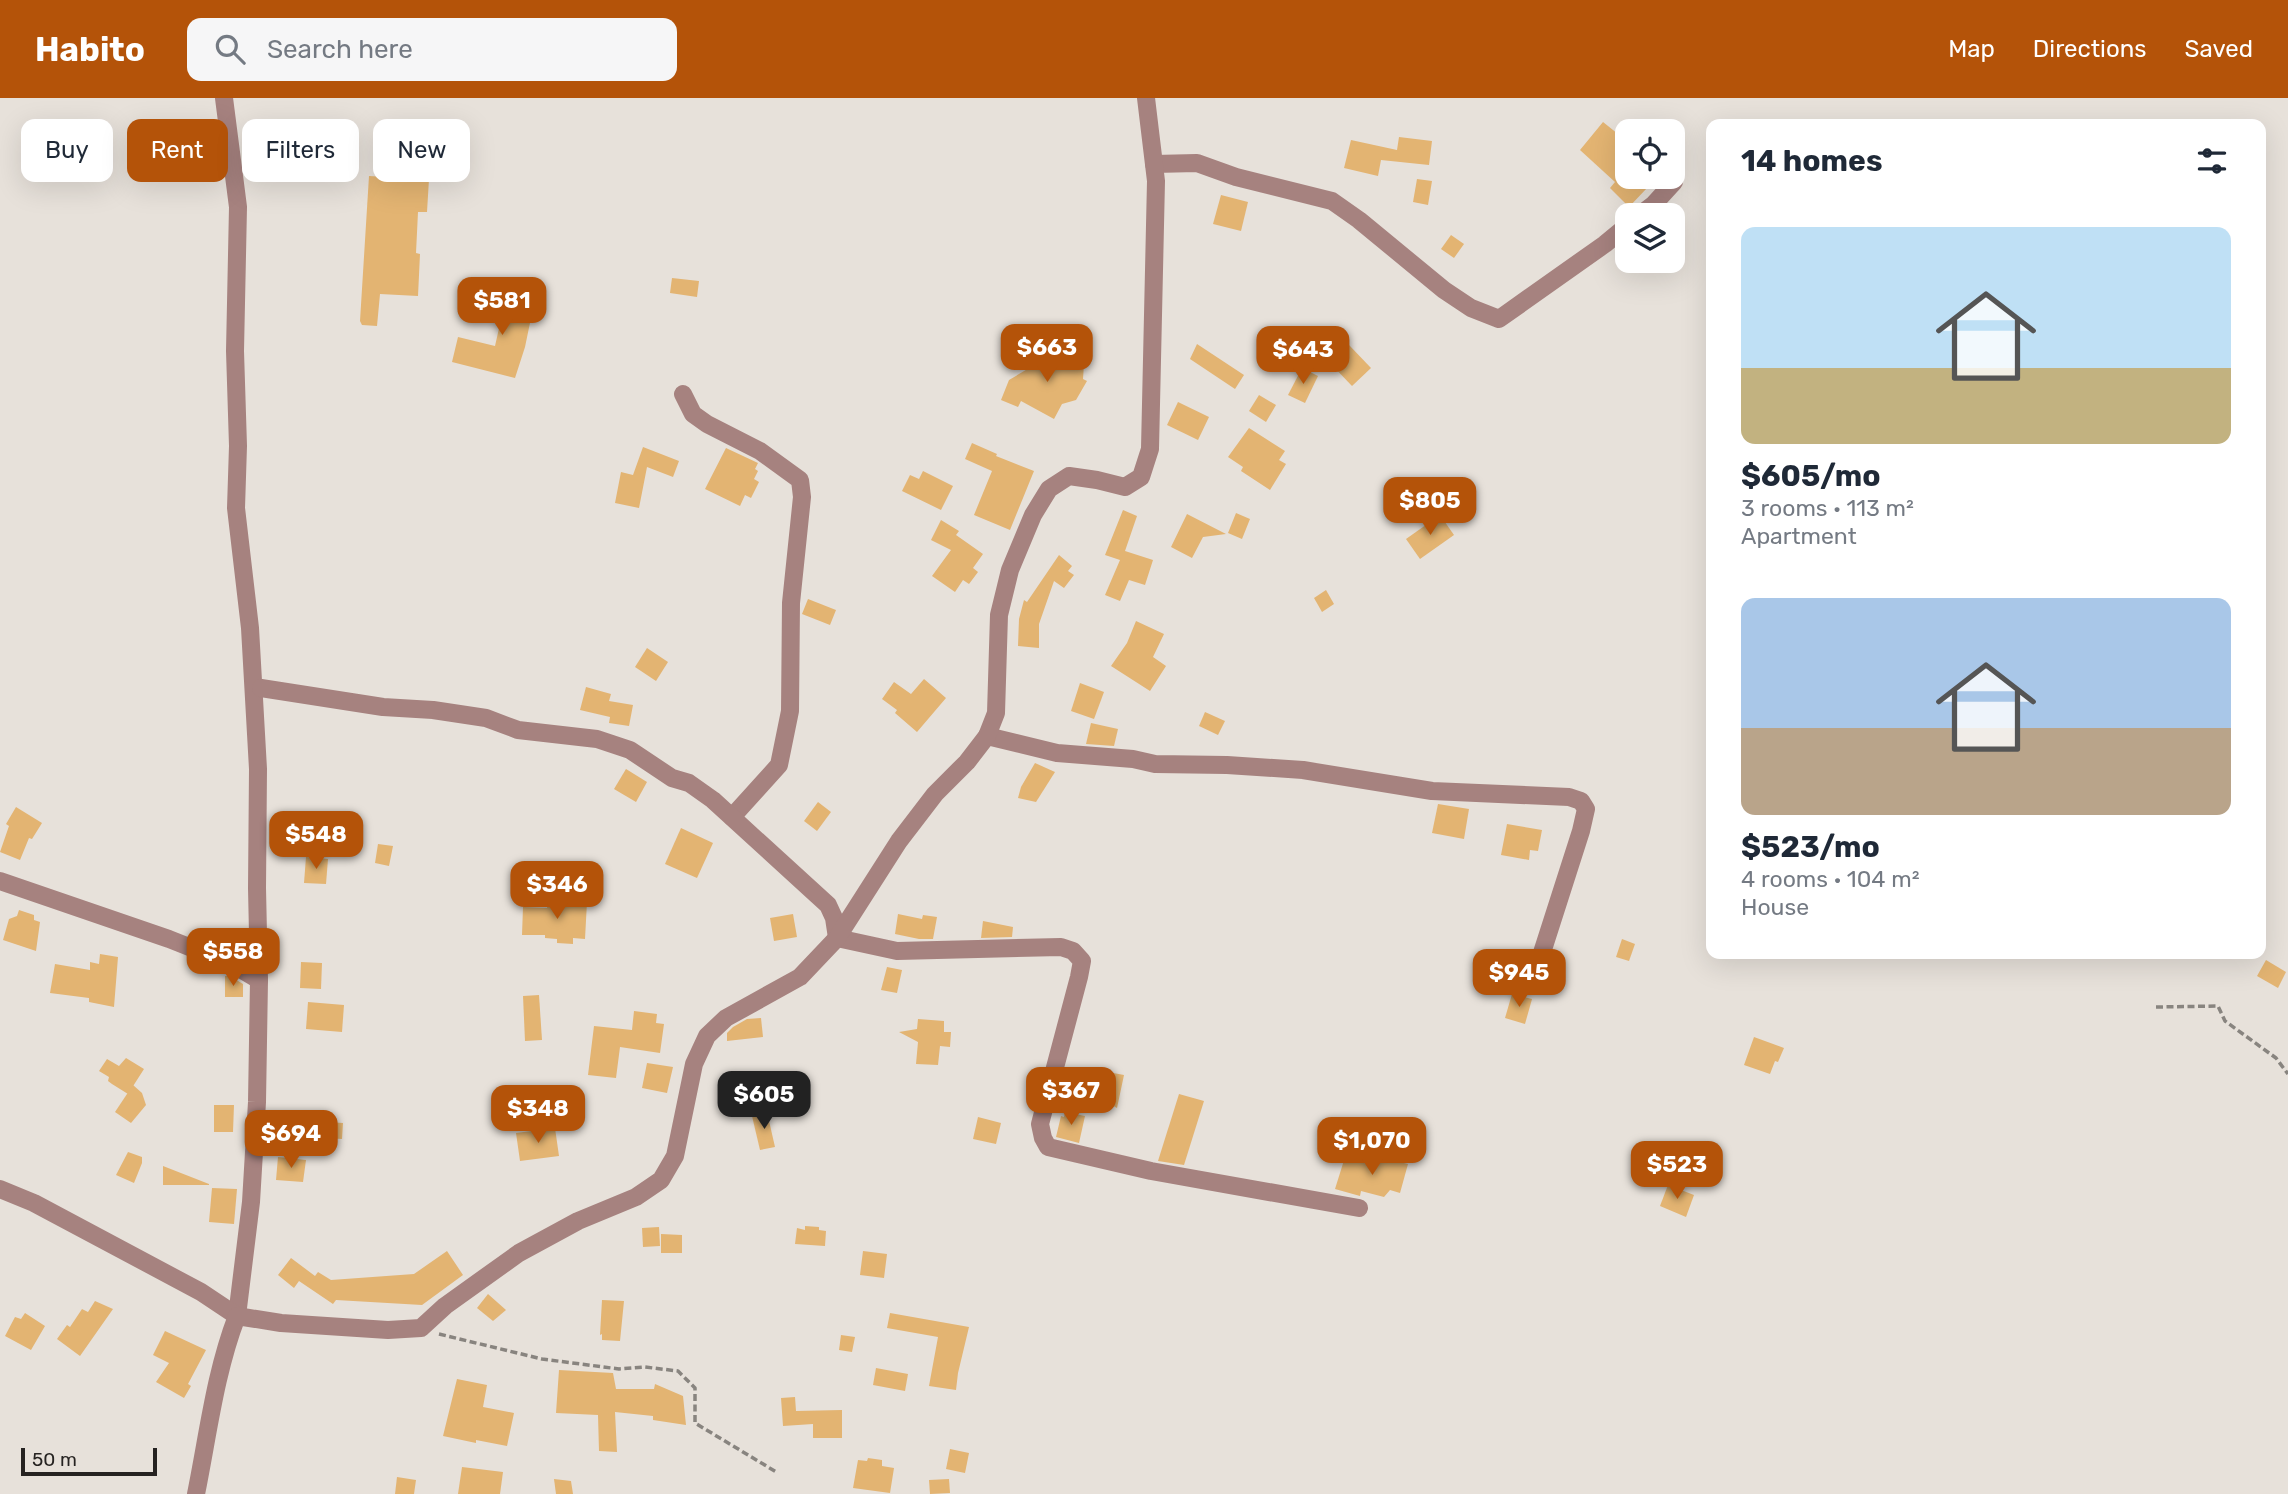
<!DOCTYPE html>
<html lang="en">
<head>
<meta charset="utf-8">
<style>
	body { margin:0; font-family:Rubik,sans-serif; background:#f6f6f7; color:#1f2937; height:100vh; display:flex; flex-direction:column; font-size:26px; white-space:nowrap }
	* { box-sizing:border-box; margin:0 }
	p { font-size:23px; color:#747a83 }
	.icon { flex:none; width:38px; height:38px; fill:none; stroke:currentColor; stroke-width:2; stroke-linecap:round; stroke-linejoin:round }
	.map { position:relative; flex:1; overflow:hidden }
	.details { position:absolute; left:1706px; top:21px; width:560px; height:840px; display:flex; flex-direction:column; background:#fff; border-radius:14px; box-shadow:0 7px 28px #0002 }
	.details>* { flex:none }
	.top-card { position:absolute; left:21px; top:21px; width:665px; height:63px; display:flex; gap:14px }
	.fabs { position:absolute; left:1615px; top:21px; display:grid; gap:14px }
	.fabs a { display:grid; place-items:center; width:70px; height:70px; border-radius:14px; background:#fff; box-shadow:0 7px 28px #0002; font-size:35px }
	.scale { position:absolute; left:21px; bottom:18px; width:136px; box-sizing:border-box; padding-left:7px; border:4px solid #262321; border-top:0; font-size:19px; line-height:24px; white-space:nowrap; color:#262321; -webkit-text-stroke:5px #e7e1da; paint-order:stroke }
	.price { position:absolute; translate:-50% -60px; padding:0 16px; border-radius:14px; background:#b45309; color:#fff; font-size:23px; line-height:46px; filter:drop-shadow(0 2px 4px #0008) }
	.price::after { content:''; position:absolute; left:50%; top:42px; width:21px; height:16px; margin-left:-10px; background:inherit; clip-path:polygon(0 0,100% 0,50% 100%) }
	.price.active { background:#222; color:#fff }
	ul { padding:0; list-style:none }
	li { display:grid; align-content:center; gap:14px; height:371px; padding:0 35px }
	li span { display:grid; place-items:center; height:217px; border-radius:14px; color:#555 }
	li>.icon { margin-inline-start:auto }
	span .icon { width:126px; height:126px; fill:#fffc; stroke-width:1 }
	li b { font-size:30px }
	h2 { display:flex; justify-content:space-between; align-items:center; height:84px; padding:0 35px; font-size:30px }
	.pill { padding:0 24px; border-radius:14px; background:#fff; box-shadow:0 7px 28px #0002; font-size:24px; line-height:63px }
	.pill.active { background:#b45309; color:#fff }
	header { display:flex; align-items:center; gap:42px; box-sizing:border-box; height:98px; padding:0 35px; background:#b45309; color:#fff }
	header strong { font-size:33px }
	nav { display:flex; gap:38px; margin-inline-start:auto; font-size:24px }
	.search { width:490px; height:63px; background:#f6f6f7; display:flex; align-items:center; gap:18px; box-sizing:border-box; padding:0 24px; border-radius:14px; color:#747a83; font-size:26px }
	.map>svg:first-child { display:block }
	.building { fill:#e3b472 }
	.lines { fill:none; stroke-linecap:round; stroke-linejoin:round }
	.path { stroke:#88847f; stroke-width:3.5; stroke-dasharray:7 3.5; stroke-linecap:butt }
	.minor { stroke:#a6827f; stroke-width:18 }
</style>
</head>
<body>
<header>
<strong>Habito</strong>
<div class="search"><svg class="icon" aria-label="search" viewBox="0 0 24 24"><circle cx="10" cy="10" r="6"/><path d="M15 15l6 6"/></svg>Search here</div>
<nav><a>Map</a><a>Directions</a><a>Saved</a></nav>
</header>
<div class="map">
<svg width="2288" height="1396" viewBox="0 0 2288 1396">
	<rect width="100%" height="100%" fill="#e7e1da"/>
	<g class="building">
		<polygon points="1603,24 1628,44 1628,62 1622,68 1628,73 1628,79 1634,79 1647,90 1629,109 1610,90 1615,84 1580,52"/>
		<polygon points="1399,39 1432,43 1429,67 1381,62 1378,78 1344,70 1351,42 1397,52"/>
		<polygon points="403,69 418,70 417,80 429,81 427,114 418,114 416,155 420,156 418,198 380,196 377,228 362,227 360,223 369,78 402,80"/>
		<polygon points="1417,81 1432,83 1428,107 1413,104"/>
		<polygon points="1221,97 1248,104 1241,133 1213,126"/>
		<polygon points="1451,137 1464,146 1454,160 1441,151"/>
		<polygon points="672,180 699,183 697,199 670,195"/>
		<polygon points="509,186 537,191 525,249 515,280 452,264 458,239 495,248"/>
		<polygon points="1197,246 1244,277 1235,291 1190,261"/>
		<polygon points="1349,247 1371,270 1352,288 1330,265"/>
		<polygon points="1058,253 1084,266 1083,281 1087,283 1076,302 1062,306 1054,321 1021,303 1018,309 1001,302 1009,282"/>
		<polygon points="1302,270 1318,278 1305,305 1288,297"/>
		<polygon points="1259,297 1276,307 1266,324 1249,313"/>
		<polygon points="1178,304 1209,319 1198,342 1167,327"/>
		<polygon points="1249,330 1285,353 1279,362 1286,366 1270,392 1241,373 1243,369 1228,359"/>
		<polygon points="972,345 997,356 996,358 1034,373 1010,432 974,417 992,373 965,361"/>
		<polygon points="643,349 679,363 673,379 647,369 639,410 615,405 621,374 633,377"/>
		<polygon points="726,350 758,365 755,371 758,373 754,381 759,384 751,400 745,397 740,408 705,391"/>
		<polygon points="923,373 953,388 941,412 902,393 910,377 919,381"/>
		<polygon points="1123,412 1137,418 1125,453 1153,462 1145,487 1129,482 1120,503 1105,497 1120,462 1105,457"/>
		<polygon points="1236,415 1250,421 1242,441 1228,435"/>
		<polygon points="1187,416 1226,436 1203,439 1192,460 1171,449"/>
		<polygon points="1440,417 1454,437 1420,461 1406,441"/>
		<polygon points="941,422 959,433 956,437 983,456 973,470 978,474 969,486 963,482 955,494 932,478 951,452 931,442"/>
		<polygon points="1059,457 1072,468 1068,473 1074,477 1064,490 1054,483 1039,526 1039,550 1018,548 1019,521 1024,502 1027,504"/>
		<polygon points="1326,492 1334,506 1322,514 1314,500"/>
		<polygon points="808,501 836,512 830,527 802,516"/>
		<polygon points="1136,523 1164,536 1153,559 1166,568 1150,593 1111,568 1127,545"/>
		<polygon points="647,550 668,564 656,583 635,569"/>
		<polygon points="924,581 946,600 917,634 895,615 897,612 882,601 894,584 911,596"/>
		<polygon points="1080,585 1104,594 1094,621 1071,613"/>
		<polygon points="586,589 611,596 609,603 633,607 629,628 609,625 610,619 580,612"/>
		<polygon points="1205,614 1225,623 1218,637 1199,628"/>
		<polygon points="1091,625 1118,631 1114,648 1086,646"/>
		<polygon points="1035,665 1055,674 1036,704 1018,700 1021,689"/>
		<polygon points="626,671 647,684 636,704 614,691"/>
		<polygon points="818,704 831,714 817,733 804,723"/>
		<polygon points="1438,706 1469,711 1464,741 1432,735"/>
		<polygon points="16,709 42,725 32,741 29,740 20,762 0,754 9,728 6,726"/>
		<polygon points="1507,726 1542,732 1538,753 1530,752 1529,762 1501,757"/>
		<polygon points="681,730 713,745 697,780 665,766"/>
		<polygon points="378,746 393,748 389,768 375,765"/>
		<polygon points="306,759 328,761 326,786 304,785"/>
		<polygon points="548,801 587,804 585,841 573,840 573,846 557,845 557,841 545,840 545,837 522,837 523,809 547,810"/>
		<polygon points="19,812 34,817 34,822 40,824 36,853 3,842 9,821 17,818"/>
		<polygon points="793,816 797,839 774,843 770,820"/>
		<polygon points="898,816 922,821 923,817 937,819 933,841 919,841 895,836"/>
		<polygon points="983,823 1013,829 1012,839 981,840"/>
		<polygon points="1622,841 1635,846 1629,863 1616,859"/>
		<polygon points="100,856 118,859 114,909 89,904 89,900 50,895 55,866 90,872 90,864 99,866"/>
		<polygon points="2266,862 2286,874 2278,890 2257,878"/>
		<polygon points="301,864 322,865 321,891 300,890"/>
		<polygon points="887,869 902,872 897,895 881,892"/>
		<polygon points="225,878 230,878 243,886 243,899 225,899"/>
		<polygon points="1512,896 1532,901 1525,926 1505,920"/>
		<polygon points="539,897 542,942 525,943 523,898"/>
		<polygon points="308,904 344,907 342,934 306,931"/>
		<polygon points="634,913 657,916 656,925 664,926 660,955 620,949 616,980 588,977 594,928 632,932"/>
		<polygon points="761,920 763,939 727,943 727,935 733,929 747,921"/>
		<polygon points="918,921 944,923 944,934 951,934 950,949 940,948 938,967 916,966 918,944 899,934 917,931"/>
		<polygon points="1754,939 1784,950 1778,964 1775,963 1770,976 1744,967"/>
		<polygon points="126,960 144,971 128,996 112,986 108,983 109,979 99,973 107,961 119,968"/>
		<polygon points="647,965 673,969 667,995 642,990"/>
		<polygon points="1097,972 1124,977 1117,1010 1089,994 1092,980 1095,981"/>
		<polygon points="133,987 142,995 146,1007 131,1025 115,1014"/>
		<polygon points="1179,996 1204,1003 1184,1067 1158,1063"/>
		<polygon points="214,1007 234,1007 233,1034 214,1034"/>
		<polygon points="767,1014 775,1049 760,1052 752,1018"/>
		<polygon points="1065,1014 1085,1018 1079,1045 1056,1039 1061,1018 1064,1019"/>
		<polygon points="978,1019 1001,1025 996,1046 973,1041"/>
		<polygon points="311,1023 343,1025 342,1041 309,1039"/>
		<polygon points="555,1030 559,1058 520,1063 516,1035"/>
		<polygon points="128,1054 142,1059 142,1065 134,1085 116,1077"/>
		<polygon points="278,1059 306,1062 303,1084 276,1082"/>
		<polygon points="1345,1059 1377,1069 1380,1059 1408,1066 1400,1095 1390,1092 1384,1099 1361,1093 1360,1098 1335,1091"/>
		<polygon points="163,1068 209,1086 209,1087 163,1087"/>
		<polygon points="1668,1087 1694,1097 1686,1119 1660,1108"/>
		<polygon points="212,1090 237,1091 234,1126 209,1124"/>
		<polygon points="805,1128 819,1129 819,1132 826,1133 825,1148 795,1146 797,1130 805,1132"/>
		<polygon points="659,1129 660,1148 643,1149 642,1130"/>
		<polygon points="661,1136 682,1137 682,1155 661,1155"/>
		<polygon points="447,1153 463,1177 422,1207 336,1202 333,1206 299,1183 294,1190 278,1177 291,1160 315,1178 318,1174 331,1182 414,1176"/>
		<polygon points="863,1153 887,1156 884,1180 860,1177"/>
		<polygon points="488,1196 506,1212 493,1223 477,1210"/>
		<polygon points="602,1202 624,1203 620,1243 602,1242 602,1236 600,1237"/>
		<polygon points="95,1203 113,1211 80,1258 57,1241 67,1227 70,1229 82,1211 88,1214"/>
		<polygon points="25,1215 45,1228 31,1252 5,1238 15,1219 21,1221"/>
		<polygon points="890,1215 969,1229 958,1275 956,1292 929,1288 938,1239 887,1230"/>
		<polygon points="165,1233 206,1252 188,1286 191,1288 184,1300 156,1284 169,1265 153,1257"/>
		<polygon points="841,1237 855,1239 852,1254 839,1252"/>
		<polygon points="876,1270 908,1276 905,1293 873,1287"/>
		<polygon points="559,1272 613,1275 616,1291 654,1291 655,1286 683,1298 686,1327 653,1322 653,1318 615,1314 617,1354 599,1353 598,1317 556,1315"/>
		<polygon points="457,1281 487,1287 483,1309 514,1315 507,1348 476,1342 476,1345 443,1338"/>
		<polygon points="795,1299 796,1313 842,1312 842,1340 813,1340 813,1326 783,1328 781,1300"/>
		<polygon points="950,1351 969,1355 965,1375 946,1371"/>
		<polygon points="868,1360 882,1362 882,1368 894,1370 890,1395 853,1390 858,1362 867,1363"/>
		<polygon points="462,1369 503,1374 500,1396 458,1396"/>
		<polygon points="397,1379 416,1382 414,1396 395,1396"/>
		<polygon points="554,1381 571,1383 573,1396 556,1396"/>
		<polygon points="949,1381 950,1395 930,1396 929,1382"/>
	</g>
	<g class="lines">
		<g class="path">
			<polyline points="2156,909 2218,908 2225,923 2276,960 2288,976"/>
			<polyline points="439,1236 542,1261 619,1271 645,1269 678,1273 695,1290 695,1325 778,1375"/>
		</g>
		<g class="minor">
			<polyline points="224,0 238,109 235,253 238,348 236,410 250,530 258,671 257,790 259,882 257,1004 251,1104 237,1218"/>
			<polyline points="1154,66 1197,65 1236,79 1332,103 1359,122 1444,192 1471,210 1499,221 1605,146 1628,127"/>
			<polyline points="1640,117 1653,107 1674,84"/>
			<polyline points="683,296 693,316 707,326 760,353 800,382 802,399 791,505 790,613 779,667 732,719"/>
			<polyline points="261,590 383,609 433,612 486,620 518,632 597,641 630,652 672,680 689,685 713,702 828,807 834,820 837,840 897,853 1061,849 1073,853 1082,863 1079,879 1040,1026 1043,1040 1048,1049 1151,1073 1359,1110"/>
			<polyline points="987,638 1057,655 1133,661 1155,666 1227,667 1303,672 1432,693 1569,699 1581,703 1586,711 1581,733 1539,864"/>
			<polyline points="0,783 169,841 232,866 259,882"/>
			<polyline points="0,1091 34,1105 201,1194 237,1218"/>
			<path d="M196 1396C208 1337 215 1275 237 1218L281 1225 388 1232 421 1230 445 1208 519 1155 578 1123 636 1099 661 1082 675 1058 694 966 707 938 726 920 800 879 837 840 899 743 935 696 967 664 987 638 996 615 999 517 1010 472 1033 417 1049 391 1069 378 1097 382 1125 389 1141 379 1150 351 1156 83 1146 0"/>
		</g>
	</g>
</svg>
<div class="fabs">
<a><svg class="icon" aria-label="locate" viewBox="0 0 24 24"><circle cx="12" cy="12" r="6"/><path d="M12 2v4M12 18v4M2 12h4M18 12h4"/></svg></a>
<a><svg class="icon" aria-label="layers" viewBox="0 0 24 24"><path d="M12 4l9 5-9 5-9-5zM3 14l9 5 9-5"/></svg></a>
</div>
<div class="scale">50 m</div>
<b class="price" style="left:502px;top:239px">$581</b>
<b class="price" style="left:1047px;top:286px">$663</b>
<b class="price" style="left:1303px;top:288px">$643</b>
<b class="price" style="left:1430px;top:439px">$805</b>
<b class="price" style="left:316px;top:773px">$548</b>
<b class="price" style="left:557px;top:823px">$346</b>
<b class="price" style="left:233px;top:890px">$558</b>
<b class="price" style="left:1519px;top:911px">$945</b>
<b class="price" style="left:1071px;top:1029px">$367</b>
<b class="price active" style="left:764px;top:1033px">$605</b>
<b class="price" style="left:538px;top:1047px">$348</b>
<b class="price" style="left:291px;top:1072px">$694</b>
<b class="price" style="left:1372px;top:1079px">$1,070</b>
<b class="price" style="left:1677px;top:1103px">$523</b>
<div class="top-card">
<a class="pill">Buy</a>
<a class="pill active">Rent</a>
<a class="pill">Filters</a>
<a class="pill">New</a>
</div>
<section class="details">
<h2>14 homes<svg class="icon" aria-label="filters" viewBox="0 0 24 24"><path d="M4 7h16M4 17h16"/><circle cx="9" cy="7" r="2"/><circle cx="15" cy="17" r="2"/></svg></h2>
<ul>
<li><span style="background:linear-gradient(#bfe0f5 65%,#c2b280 0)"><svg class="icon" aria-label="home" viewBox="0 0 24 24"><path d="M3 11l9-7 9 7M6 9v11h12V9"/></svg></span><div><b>$605/mo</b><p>3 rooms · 113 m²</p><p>Apartment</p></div></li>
<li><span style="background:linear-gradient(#a9c7e8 60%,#b9a48a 0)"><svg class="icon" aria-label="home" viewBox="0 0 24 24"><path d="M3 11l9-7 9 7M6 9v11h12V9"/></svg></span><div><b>$523/mo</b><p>4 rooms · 104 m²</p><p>House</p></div></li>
</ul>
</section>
</div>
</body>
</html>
